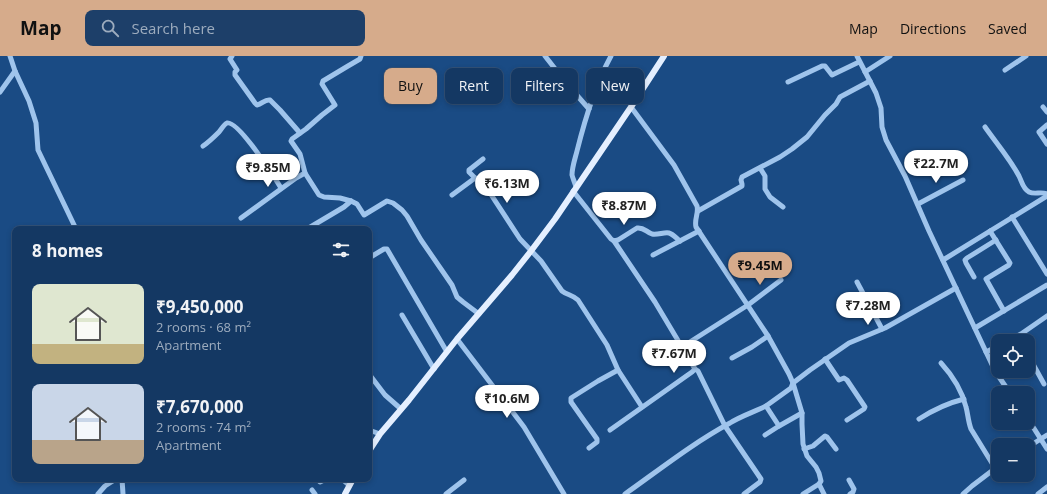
<!DOCTYPE html>
<html lang="en">
<head>
<meta charset="utf-8">
<style>
	body { margin:0; font-family:"Open Sans",sans-serif; background:#1d3f69; color:#f1f3f6; height:100vh; display:flex; flex-direction:column; font-size:15px; white-space:nowrap }
	* { box-sizing:border-box; margin:0 }
	p { font-size:13px; color:#9dacbe }
	.icon { flex:none; width:22px; height:22px; fill:none; stroke:currentColor; stroke-width:2; stroke-linecap:round; stroke-linejoin:round }
	.map { position:relative; flex:1; overflow:hidden }
	.side { position:absolute; left:12px; top:170px; width:360px; height:256px; display:flex; flex-direction:column; background:#143863; border-radius:8px; box-shadow:0 2px 6px #0003,0 0 0 1px #335278 }
	.side>* { flex:none }
	.top-card { position:absolute; left:384px; top:12px; width:380px; height:36px; display:flex; gap:8px }
	.controls { position:absolute; left:991px; top:278px; display:grid; gap:8px }
	.controls a { display:grid; place-items:center; width:44px; height:44px; border-radius:8px; background:#143863; box-shadow:0 2px 6px #0003,0 0 0 1px #335278; font-size:20px }
	.price { position:absolute; translate:-50% -34px; padding:0 9px; border-radius:14px; background:#fff; color:#222; font-size:13px; line-height:26px; filter:drop-shadow(0 1px 2px #0008) }
	.price::after { content:''; position:absolute; left:50%; top:24px; width:12px; height:9px; margin-left:-6px; background:inherit; clip-path:polygon(0 0,100% 0,50% 100%) }
	.price.selected { background:#d6ab8b; color:#111 }
	ul { padding:0; list-style:none }
	li { display:flex; align-items:center; gap:12px; height:100px; padding:0 20px }
	li span { display:grid; place-items:center; flex:none; width:112px; height:80px; border-radius:8px; color:#555 }
	li>.icon { margin-inline-start:auto }
	span .icon { width:48px; height:48px; fill:#fffc; stroke-width:1 }
	li b { font-size:17px }
	h2 { display:flex; justify-content:space-between; align-items:center; height:48px; padding:0 20px; font-size:17px }
	.pill { padding:0 14px; border-radius:8px; background:#143863; box-shadow:0 2px 6px #0003,0 0 0 1px #335278; font-size:14px; line-height:36px }
	.pill.selected { background:#d6ab8b; color:#111 }
	header { display:flex; align-items:center; gap:24px; box-sizing:border-box; height:56px; padding:0 20px; background:#d6ab8b; color:#111 }
	header strong { font-size:19px }
	nav { display:flex; gap:22px; margin-inline-start:auto; font-size:14px }
	.search { width:280px; height:36px; background:#1d3f69; display:flex; align-items:center; gap:10px; box-sizing:border-box; padding:0 14px; border-radius:8px; color:#9dacbe; font-size:15px }
	.map>svg:first-child { display:block }
	.lines { fill:none; stroke-linecap:round; stroke-linejoin:round }
	.minor { stroke:#9fc4ec; stroke-width:5 }
	.major { stroke:#e4efff; stroke-width:6 }
</style>
</head>
<body>
<header>
<strong>Map</strong>
<div class="search"><svg class="icon" aria-label="search" viewBox="0 0 24 24"><circle cx="10" cy="10" r="6"/><path d="M15 15l6 6"/></svg>Search here</div>
<nav><a>Map</a><a>Directions</a><a>Saved</a></nav>
</header>
<div class="map">
<svg width="1047" height="438" viewBox="0 0 1047 438">
	<rect width="100%" height="100%" fill="#1a4b84"/>
	<g class="lines">
		<g class="minor">
			<polyline points="10,0 15,15 29,45 36,67 38,94 76,173"/>
			<path d="M232 0 230 3 237 14 235 16V19L255 47 257 49C262 48 265 43 270 44L280 54 300 77"/>
			<polyline points="361,0 360,3 348,10 323,25 322,28 335,49 322,59 306,73 292,83 291,85 300,98 305,117 319,139 324,141 340,142 351,145 357,148 364,159 387,145 393,147 402,154 407,160 421,184 452,229 457,241 463,246 479,258"/>
			<polyline points="545,0 567,28 589,53"/>
			<polyline points="857,0 876,37 881,52 882,71 886,84 905,120 929,175 995,315 1010,337"/>
			<polyline points="1005,14 1026,0"/>
			<polyline points="865,16 890,0"/>
			<polyline points="602,19 623,40 633,48"/>
			<polyline points="788,26 822,10 825,10 832,19 859,6"/>
			<polyline points="0,36 15,15"/>
			<path d="M631 51 674 109 697 150C699 157 694 163 696 171L768 280 789 318 793 327 802 357V368L803 388 807 400 816 411 819 417 821 425 819 428 824 438"/>
			<polyline points="1043,51 1047,56"/>
			<polyline points="1047,69 1039,76 1047,88"/>
			<path d="M985 71C997 88 1010 103 1019 120 1022 126 1023 133 1029 136 1035 139 1041 135 1047 138"/>
			<path d="M203 90C209 86 214 81 219 76 221 74 224 68 227 67 238 64 275 122 281 132"/>
			<path d="M483 103 469 114V116L490 137 520 183 541 205 562 235C567 239 573 239 578 244L607 289 618 314 642 351"/>
			<polyline points="760,112 765,120 765,133 770,141 783,151"/>
			<path d="M576 131C575 127 573 123 572 119 572 111 575 103 577 95 585 63 595 29 611 0"/>
			<path d="M573 135 611 183 614 185 618 184 637 172C644 171 646 176 652 178 658 179 664 176 669 177 673 178 677 183 680 185"/>
			<polyline points="452,139 475,122"/>
			<polyline points="918,148 963,124"/>
			<polyline points="698,155 742,130 742,128 741,124 742,121 780,101 792,93 807,81 825,59 836,48 840,41 870,25"/>
			<polyline points="1012,161 1047,218"/>
			<polyline points="241,162 296,122 305,117"/>
			<polyline points="307,173 344,151 351,145"/>
			<polyline points="990,175 1010,207 1009,209 986,223 1004,255"/>
			<polyline points="653,199 699,175"/>
			<polyline points="369,202 384,193 387,193 447,296"/>
			<polyline points="943,204 1047,140"/>
			<polyline points="974,221 966,207 965,204 967,202 996,184"/>
			<polyline points="857,226 882,273"/>
			<polyline points="402,259 434,313"/>
			<polyline points="975,272 1047,229"/>
			<polyline points="457,283 524,371 564,438"/>
			<polyline points="1007,285 1021,278 1047,260"/>
			<polyline points="682,291 748,249 781,224"/>
			<polyline points="986,296 998,290"/>
			<polyline points="1028,299 1044,328"/>
			<polyline points="732,302 752,291 768,280"/>
			<polyline points="825,303 839,324 844,322 847,324 865,351 864,353 847,364"/>
			<path d="M941 307C952 319 962 335 966 351 968 358 968 365 971 373L995 412"/>
			<polyline points="695,313 698,315 725,370 761,423 760,426 744,438"/>
			<polyline points="369,318 385,339 401,353"/>
			<polyline points="766,350 791,332 793,327 810,314 849,287 885,272 956,232"/>
			<path d="M919 363C933 354 948 347 964 343"/>
			<polyline points="1028,363 1047,393"/>
			<polyline points="369,374 380,378"/>
			<polyline points="610,374 692,316 695,313 655,246 614,185"/>
			<polyline points="765,379 779,370"/>
			<polyline points="1028,391 1047,379"/>
			<polyline points="589,392 597,386 597,383 571,346 571,342 598,325 618,314"/>
			<polyline points="804,393 813,390 825,380 827,381 836,393"/>
			<polyline points="122,423 123,438"/>
			<polyline points="317,423 320,426 326,423"/>
			<polyline points="342,423 349,429"/>
			<polyline points="849,424 854,433 853,436 850,438"/>
			<polyline points="312,434 315,438"/>
			<polyline points="98,438 105,430 116,423"/>
			<polyline points="446,438 464,424"/>
			<path d="M625 438C659 414 693 387 730 367 741 360 754 356 766 350L779 370 802 357"/>
			<polyline points="803,438 819,428"/>
			<polyline points="963,438 972,430 997,411"/>
			<polyline points="1038,438 1047,431"/>
		</g>
		<g class="major">
			<polyline points="369,395 380,378 409,344 457,283 512,219 531,195 555,163 631,51 664,0"/>
			<polyline points="345,438 353,423"/>
		</g>
	</g>
</svg>
<div class="controls">
<a><svg class="icon" aria-label="locate" viewBox="0 0 24 24"><circle cx="12" cy="12" r="6"/><path d="M12 2v4M12 18v4M2 12h4M18 12h4"/></svg></a>
<a>+</a>
<a>−</a>
</div>
<b class="price" style="left:936px;top:128px">₹22.7M</b>
<b class="price" style="left:268px;top:132px">₹9.85M</b>
<b class="price" style="left:507px;top:148px">₹6.13M</b>
<b class="price" style="left:624px;top:170px">₹8.87M</b>
<b class="price selected" style="left:760px;top:230px">₹9.45M</b>
<b class="price" style="left:868px;top:270px">₹7.28M</b>
<b class="price" style="left:674px;top:318px">₹7.67M</b>
<b class="price" style="left:507px;top:363px">₹10.6M</b>
<div class="top-card">
<a class="pill selected">Buy</a>
<a class="pill">Rent</a>
<a class="pill">Filters</a>
<a class="pill">New</a>
</div>
<section class="side">
<h2>8 homes<svg class="icon" aria-label="filters" viewBox="0 0 24 24"><path d="M4 7h16M4 17h16"/><circle cx="9" cy="7" r="2"/><circle cx="15" cy="17" r="2"/></svg></h2>
<ul>
<li><span style="background:linear-gradient(#dfe7d0 75%,#c2b280 0)"><svg class="icon" aria-label="home" viewBox="0 0 24 24"><path d="M3 11l9-7 9 7M6 9v11h12V9"/></svg></span><div><b>₹9,450,000</b><p>2 rooms · 68 m²</p><p>Apartment</p></div></li>
<li><span style="background:linear-gradient(#c9d6e8 70%,#b9a48a 0)"><svg class="icon" aria-label="home" viewBox="0 0 24 24"><path d="M3 11l9-7 9 7M6 9v11h12V9"/></svg></span><div><b>₹7,670,000</b><p>2 rooms · 74 m²</p><p>Apartment</p></div></li>
</ul>
</section>
</div>
</body>
</html>
